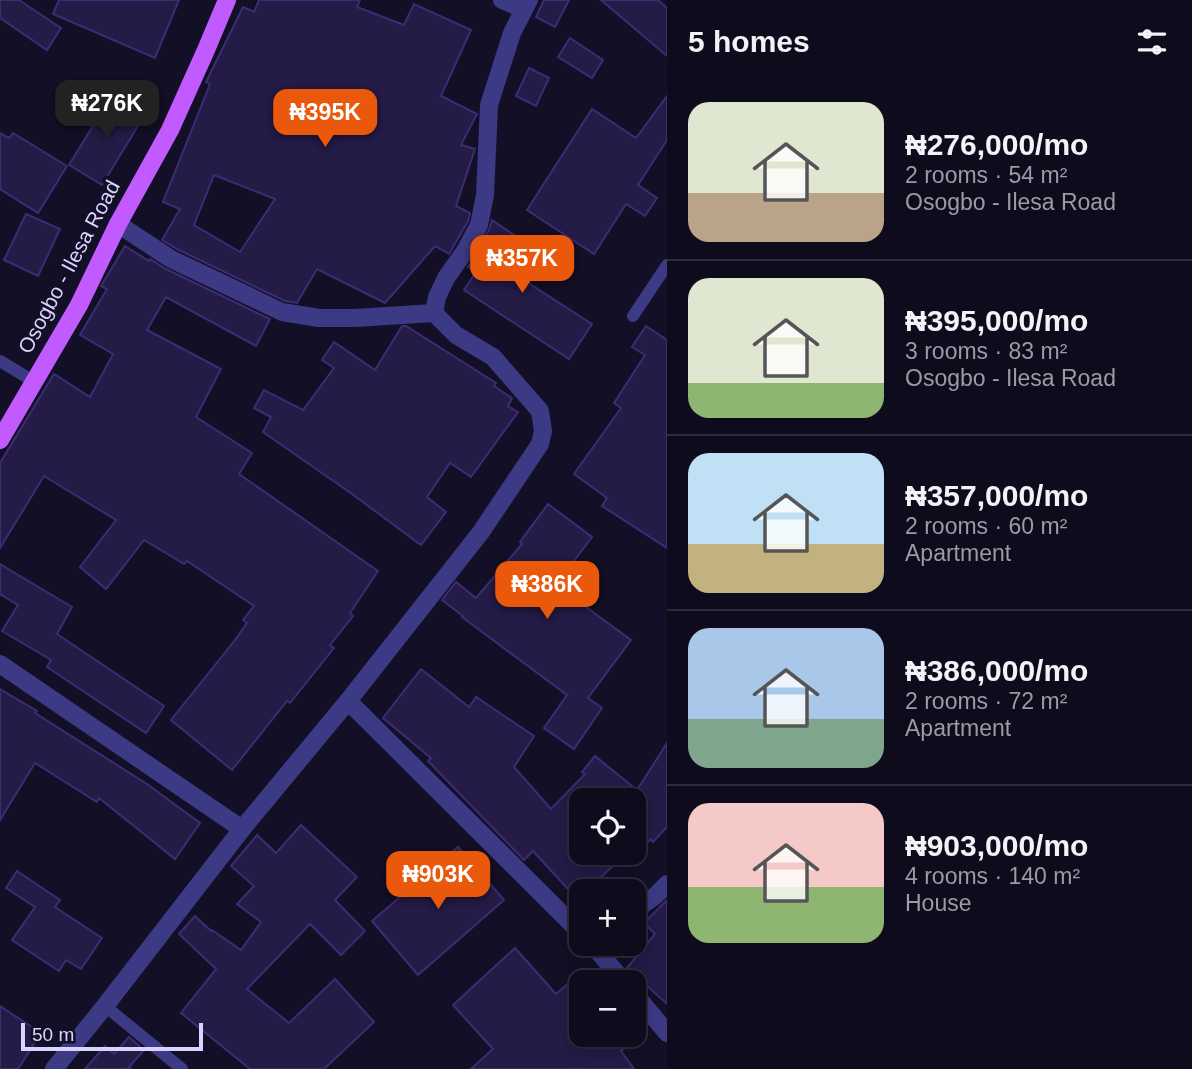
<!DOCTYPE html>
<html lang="en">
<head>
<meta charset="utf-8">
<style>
	body { margin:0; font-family:Arial,sans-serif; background:#1c1929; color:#f1f3f6; height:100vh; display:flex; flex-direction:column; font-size:26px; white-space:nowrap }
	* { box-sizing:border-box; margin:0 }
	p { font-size:23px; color:#9b9ba3 }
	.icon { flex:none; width:38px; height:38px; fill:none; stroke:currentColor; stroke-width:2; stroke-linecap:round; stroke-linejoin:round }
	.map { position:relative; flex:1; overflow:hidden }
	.sheet { display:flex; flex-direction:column; background:#0e0b1c; width:525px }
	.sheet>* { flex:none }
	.buttons { position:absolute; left:569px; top:788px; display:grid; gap:14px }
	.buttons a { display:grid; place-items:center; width:77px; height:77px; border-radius:14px; background:#0e0b1c; box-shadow:0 4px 18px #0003,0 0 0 2px #2e2b3b; font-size:35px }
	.scale { position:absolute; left:21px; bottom:18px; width:182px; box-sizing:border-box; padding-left:7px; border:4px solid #d9d4ff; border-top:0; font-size:19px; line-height:24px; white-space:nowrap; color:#d9d4ff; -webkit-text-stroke:5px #130f26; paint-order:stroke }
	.price { position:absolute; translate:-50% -60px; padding:0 16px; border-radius:14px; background:#ea580c; color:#fff; font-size:23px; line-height:46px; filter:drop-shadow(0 2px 4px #0008) }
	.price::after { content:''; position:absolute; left:50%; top:42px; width:21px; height:16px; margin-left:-10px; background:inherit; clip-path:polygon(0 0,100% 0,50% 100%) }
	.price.active { background:#222; color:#fff }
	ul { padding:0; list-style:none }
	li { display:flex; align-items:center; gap:21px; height:175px; padding:0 21px }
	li+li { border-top:2px solid #2e2b3b }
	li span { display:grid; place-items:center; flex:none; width:196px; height:140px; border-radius:21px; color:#555 }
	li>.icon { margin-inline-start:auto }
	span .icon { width:84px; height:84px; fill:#fffc; stroke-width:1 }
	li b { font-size:30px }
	h2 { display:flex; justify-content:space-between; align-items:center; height:84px; padding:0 21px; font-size:30px }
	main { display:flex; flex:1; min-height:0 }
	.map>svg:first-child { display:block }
	.building { fill:#241b47; stroke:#3b2d73; stroke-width:2; fill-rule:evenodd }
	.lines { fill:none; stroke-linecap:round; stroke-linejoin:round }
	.lane { stroke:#3d3a85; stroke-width:12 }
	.street { stroke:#3d3a85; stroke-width:18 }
	.primary { stroke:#c25bff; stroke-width:18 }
	.labels { text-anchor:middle; stroke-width:7; stroke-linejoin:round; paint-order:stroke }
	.street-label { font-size:21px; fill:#d9d4ff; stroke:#130f26 }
</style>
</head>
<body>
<main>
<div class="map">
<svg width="667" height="1069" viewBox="0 0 667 1069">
	<rect width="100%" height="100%" fill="#130f26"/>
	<g class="building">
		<polygon points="0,0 19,0 61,28 47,50 0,18"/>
		<polygon points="59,0 179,0 155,58 53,14"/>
		<path d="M259 0H360L357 7 404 25 414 4 471 30 441 96 477 114 461 145 475 149 456 206 470 213 468 221 449 254 435 246 385 303 317 269 297 303 285 301 177 249 162 240 180 209 163 202 210 84 206 82 243 7 254 12ZM214 175 275 199 240 252 194 225Z"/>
		<polygon points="544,0 569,0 555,27 536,17"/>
		<polygon points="601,0 658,0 667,8 667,56"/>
		<polygon points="570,38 603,60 592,78 558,57"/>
		<polygon points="529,68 549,78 536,106 516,96"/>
		<polygon points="111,96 144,116 102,185 69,165"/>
		<polygon points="667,96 667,140 638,185 657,198 645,216 626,204 594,254 527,210 592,109 636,138"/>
		<polygon points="0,133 9,138 13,133 67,166 38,213 0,189"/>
		<polygon points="26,214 60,229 38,276 4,260"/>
		<polygon points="492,220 523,241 505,268 592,324 569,359 464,290 476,272 468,267 489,230"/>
		<polygon points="125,246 149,261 150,259 166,269 270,319 256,346 166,297 147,330 221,369 196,417 252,453 239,474 378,571 350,613 353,616 330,645 334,648 290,703 287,701 232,770 171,720 235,640 247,623 243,620 254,606 187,561 184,564 144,540 106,589 80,567 116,520 44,476 0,548 0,463 54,374 90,397 113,354 80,335 107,289 101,286"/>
		<polygon points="402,326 406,326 496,383 494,386 512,398 508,406 518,412 471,477 450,463 427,497 446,512 421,545 352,494 263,432 271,417 254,408 264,390 303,410 334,368 322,360 334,342 375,370"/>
		<polygon points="646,326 667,340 667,548 602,506 607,498 574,474 621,408 614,403 645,355 632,347"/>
		<polygon points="548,504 592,537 556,585 631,640 588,698 602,708 574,749 544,728 567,695 462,617 463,616 442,600 456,582 476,598 522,544 520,542"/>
		<polygon points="0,564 72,607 57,634 164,706 146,733 47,667 51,660 2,631 18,605 0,594"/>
		<polygon points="421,669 469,707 476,697 534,736 514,767 551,809 585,774 582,772 595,756 637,790 667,743 667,827 653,842 651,839 634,855 634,800 581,800 581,852 628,852 586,891 581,891 581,895 577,899 533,851 524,860 428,761 431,758 383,718"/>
		<polygon points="0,689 37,711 35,713 147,784 200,823 175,859 99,798 97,802 35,763 0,820"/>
		<polygon points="301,825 357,877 335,900 365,931 341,955 310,924 247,989 289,1023 335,979 374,1022 324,1069 250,1069 181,1013 216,969 179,934 195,916 211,931 212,930 241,950 261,922 237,904 254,886 231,866 257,835 276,853"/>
		<polygon points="458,847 504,900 418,975 372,921"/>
		<polygon points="17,871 60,900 55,907 102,938 81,969 66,960 59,971 12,940 35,907 6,888"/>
		<polygon points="667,900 667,1004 627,968 655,934 644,923"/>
		<polygon points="515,948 556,994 570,982 581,995 581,1034 639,1034 621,1051 634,1069 471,1069 493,1049 453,1005"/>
		<polygon points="0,1006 41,1033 18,1069 0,1069"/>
		<polygon points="129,1037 144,1050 129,1067 131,1069 85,1069 105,1046 114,1054"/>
	</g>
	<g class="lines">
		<g class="lane">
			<polyline points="633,316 667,265"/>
			<polyline points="0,361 33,381"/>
			<polyline points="105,1006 182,1069"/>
		</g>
		<g class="street">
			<polyline points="502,0 524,9"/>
			<polyline points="434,313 437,297 446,278 465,251 479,225 485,195 489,105 512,33 529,0"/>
			<polyline points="0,664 242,829"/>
			<polyline points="348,701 581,933"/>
			<polyline points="634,911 655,896 667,884"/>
			<polyline points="591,943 624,982"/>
			<polyline points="634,993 667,1033"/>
			<polyline points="54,1069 105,1006 242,829 348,701 481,532 540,444 543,431 540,411 493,357 456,335 434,313 355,318 319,318 282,312 171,259 118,224"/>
		</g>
		<polyline class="primary" points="0,440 79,305 118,224 170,130 206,50 227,0"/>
	</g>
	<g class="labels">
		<g class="street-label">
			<text transform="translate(69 267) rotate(-62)" y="7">Osogbo - Ilesa Road</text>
		</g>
	</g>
</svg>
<div class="buttons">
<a><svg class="icon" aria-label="locate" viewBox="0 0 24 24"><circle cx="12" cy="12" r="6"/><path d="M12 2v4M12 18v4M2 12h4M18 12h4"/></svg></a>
<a>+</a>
<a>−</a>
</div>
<div class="scale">50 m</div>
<b class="price active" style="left:107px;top:140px">₦276K</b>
<b class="price" style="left:325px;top:149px">₦395K</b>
<b class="price" style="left:522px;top:295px">₦357K</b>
<b class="price" style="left:547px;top:621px">₦386K</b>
<b class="price" style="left:438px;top:911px">₦903K</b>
</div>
<section class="sheet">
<h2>5 homes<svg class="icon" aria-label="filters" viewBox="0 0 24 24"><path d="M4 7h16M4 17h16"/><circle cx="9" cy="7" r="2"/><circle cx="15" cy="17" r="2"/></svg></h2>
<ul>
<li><span style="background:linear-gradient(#dfe7d0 65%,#b9a48a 0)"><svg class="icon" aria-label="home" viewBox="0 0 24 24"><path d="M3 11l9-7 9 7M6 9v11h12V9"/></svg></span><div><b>₦276,000/mo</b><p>2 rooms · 54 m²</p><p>Osogbo - Ilesa Road</p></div></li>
<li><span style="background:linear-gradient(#dfe7d0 75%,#8fb573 0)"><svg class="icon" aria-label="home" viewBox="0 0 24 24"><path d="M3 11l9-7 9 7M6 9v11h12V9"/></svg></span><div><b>₦395,000/mo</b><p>3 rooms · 83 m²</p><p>Osogbo - Ilesa Road</p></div></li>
<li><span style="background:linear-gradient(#bfe0f5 65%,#c2b280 0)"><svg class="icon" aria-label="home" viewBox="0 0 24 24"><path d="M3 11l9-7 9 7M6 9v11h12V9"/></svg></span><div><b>₦357,000/mo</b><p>2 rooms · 60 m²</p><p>Apartment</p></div></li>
<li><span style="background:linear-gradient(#a9c7e8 65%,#7fa58c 0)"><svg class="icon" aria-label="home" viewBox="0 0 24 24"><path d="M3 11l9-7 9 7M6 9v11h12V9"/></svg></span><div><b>₦386,000/mo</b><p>2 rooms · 72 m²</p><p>Apartment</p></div></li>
<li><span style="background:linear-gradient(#f6c9c9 60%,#8fb573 0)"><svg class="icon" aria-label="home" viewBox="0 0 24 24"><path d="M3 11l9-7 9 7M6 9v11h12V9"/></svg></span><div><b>₦903,000/mo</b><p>4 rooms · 140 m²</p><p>House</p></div></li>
</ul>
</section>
</main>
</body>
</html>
